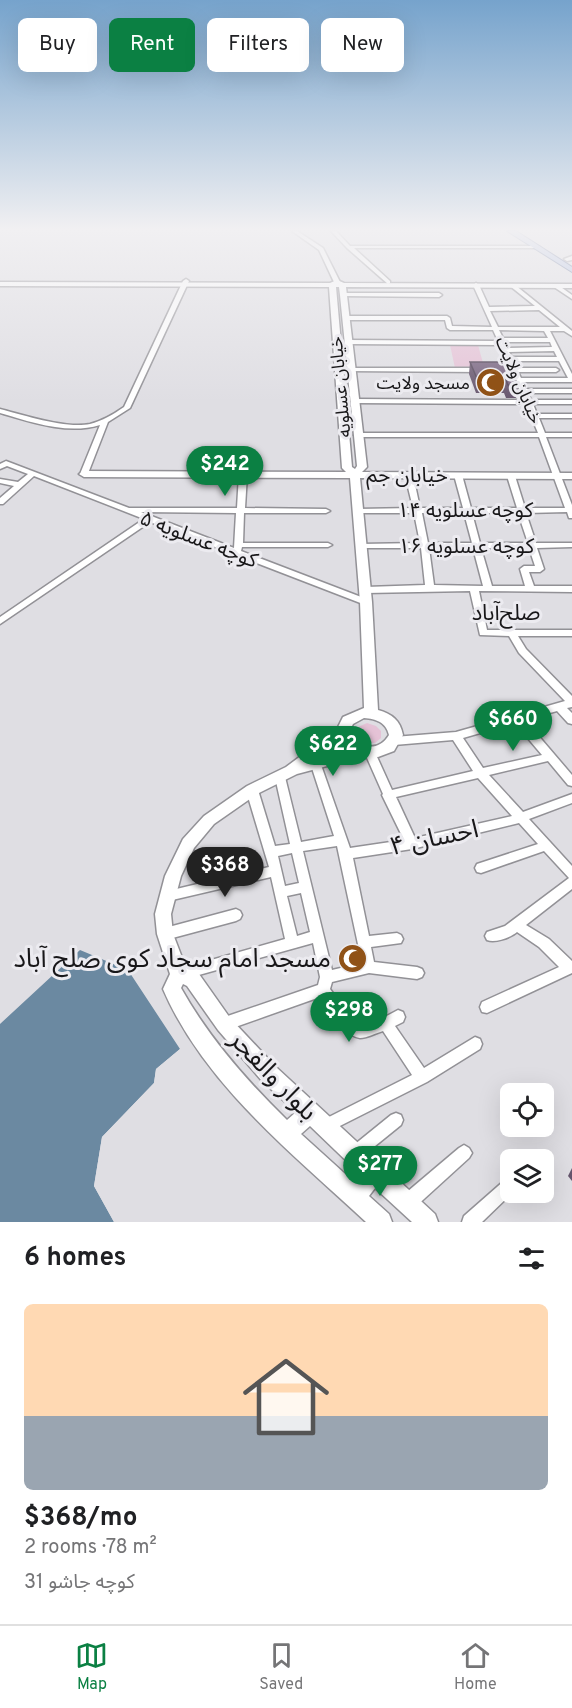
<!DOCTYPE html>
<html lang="en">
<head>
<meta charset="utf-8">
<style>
	body { margin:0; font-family:Overpass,"Noto Sans Arabic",sans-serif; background:#f6f6f6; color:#202124; height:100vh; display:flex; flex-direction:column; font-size:22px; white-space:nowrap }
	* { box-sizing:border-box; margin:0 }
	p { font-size:20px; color:#757577 }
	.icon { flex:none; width:33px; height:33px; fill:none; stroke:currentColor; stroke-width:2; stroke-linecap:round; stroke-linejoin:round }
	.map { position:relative; height:1222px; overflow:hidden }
	.details { display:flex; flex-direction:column; background:#fff; flex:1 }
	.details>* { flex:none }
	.guide { position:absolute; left:18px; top:18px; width:537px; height:54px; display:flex; gap:12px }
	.tools { position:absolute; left:500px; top:1083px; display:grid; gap:12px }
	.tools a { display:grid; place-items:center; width:54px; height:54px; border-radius:9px; background:#fff; box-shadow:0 6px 24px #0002; font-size:30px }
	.price { position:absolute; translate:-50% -51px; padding:0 14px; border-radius:21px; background:#0b8043; color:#fff; font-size:20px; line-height:39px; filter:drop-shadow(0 2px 3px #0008) }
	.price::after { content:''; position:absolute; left:50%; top:36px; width:18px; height:14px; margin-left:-9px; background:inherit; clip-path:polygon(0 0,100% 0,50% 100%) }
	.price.current { background:#222; color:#fff }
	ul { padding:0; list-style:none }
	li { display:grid; align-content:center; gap:12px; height:318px; padding:0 24px }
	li+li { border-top:2px solid #e0e0e0 }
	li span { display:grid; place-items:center; height:186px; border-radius:9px; color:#555 }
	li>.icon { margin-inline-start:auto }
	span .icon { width:108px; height:108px; fill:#fffc; stroke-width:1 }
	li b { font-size:26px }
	h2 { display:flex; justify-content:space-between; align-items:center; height:72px; padding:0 24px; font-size:26px }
	.tag { padding:0 21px; border-radius:9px; background:#fff; box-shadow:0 6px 24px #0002; font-size:21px; line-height:54px }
	.tag.current { background:#0b8043; color:#fff }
	.dock { display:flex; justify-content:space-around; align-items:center; height:84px; border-top:2px solid #e0e0e0; background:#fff; font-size:16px; color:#757577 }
	.dock a { display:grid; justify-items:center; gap:3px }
	.dock .current { color:#0b8043 }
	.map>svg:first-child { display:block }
	.green { fill:#e5c2d6 }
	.water { fill:#6b89a1 }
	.pier { fill:#dfdee3 }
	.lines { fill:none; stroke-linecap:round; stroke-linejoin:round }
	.street-casing { stroke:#929196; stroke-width:3 }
	.secondary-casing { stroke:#929196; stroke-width:3 }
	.primary-casing { stroke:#52648f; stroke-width:2 }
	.street { fill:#fff; fill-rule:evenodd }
	.secondary { fill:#fff; fill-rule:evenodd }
	.primary { fill:#aabbe2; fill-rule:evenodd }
	.wall { fill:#66556d }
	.building { fill:#77637f; stroke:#534559; stroke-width:1.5 }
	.labels { text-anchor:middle; stroke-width:6; stroke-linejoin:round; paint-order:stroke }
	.far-street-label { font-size:18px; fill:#181719; stroke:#ecebf0 }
	.far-poi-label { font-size:18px; fill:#181719; stroke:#ecebf0; text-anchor:end }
	.street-label { font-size:21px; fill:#181719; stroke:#ecebf0 }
	.neighbourhood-label { font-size:22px; fill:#181719; stroke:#ecebf0 }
	.near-street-label { font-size:26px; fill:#181719; stroke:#ecebf0 }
	.near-poi-label { font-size:26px; fill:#181719; stroke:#ecebf0; text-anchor:end }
</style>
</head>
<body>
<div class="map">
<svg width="572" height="1222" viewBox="0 0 572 1222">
	<rect width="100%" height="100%" fill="#dfdee3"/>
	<g class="green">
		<polygon points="450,345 478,345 483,363 503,368 455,368"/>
		<polygon points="367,723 376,726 381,731 381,738 375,743 362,743 355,738 356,728"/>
	</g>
	<polygon class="water" points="80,950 128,970 180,1049 156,1069 154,1083 102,1137 94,1186 114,1222 0,1222 0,1024"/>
	<polygon class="pier" points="180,1049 182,1051 159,1071 157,1085 105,1139 97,1185 117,1222 114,1222 94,1186 102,1137 154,1083 156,1069"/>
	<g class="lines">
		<defs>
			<g id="street">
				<polygon points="292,231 297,231 323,248 340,282 339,283 334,282 319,250"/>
				<polygon points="331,231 336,231 350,246 538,246 540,247 538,248 354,248 390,281 390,283 388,284 347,248"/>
				<polygon points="572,256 572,260 567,261 564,259"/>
				<path d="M186 279 189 281 130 408 108 422 87 476H84L80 474 100 425C67 435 31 422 0 413V409C24 415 65 429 90 424 102 421 114 414 124 407L183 281Z"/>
				<path d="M476 283 479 285 489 307 535 306 510 286 515 285 572 331V336L564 331H550L572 374V382H523L526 389H572V393H528L531 400H572V404H533L537 414H572V418H539L545 433H572V437H546L572 505V518H569L567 512 526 513 536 543H572V547L537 548 544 569 540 572H529L534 586H572V592L479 591 487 630H572V636H518L526 649 572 696V707L567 708 572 713V724L568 723 557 711 525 720 572 775V786L568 785 548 761 489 775 523 812 572 794V803L529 819 572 866V889L526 925 549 939 572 961V973L487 1013 482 1012 480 1007 482 1002 559 967 539 947 517 932C510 938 495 943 487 940L485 936 487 932 505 926 569 878 544 851 481 873 477 872 475 868 477 864 538 844 519 823 412 849 353 858 369 936 397 933 401 935 403 939 401 943 371 947 374 962 417 967 422 969 424 973 422 977 417 979 369 973 332 982 330 989 348 1014 361 1024 383 1018 398 1010 403 1012 405 1017 403 1022 395 1026 424 1068 475 1037 480 1039 482 1044 480 1049 427 1082 326 1133 321 1131 319 1126 321 1121 412 1075 383 1031C376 1033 367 1038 360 1038 345 1037 328 1008 320 997L224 1031 219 1029 217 1024 219 1019 318 985 320 977 313 943 181 980 176 978 174 974 176 970 285 939 271 877 168 901 164 900 162 896 164 892 168 891 269 867 246 790 248 787 252 786 256 787 258 790 275 846 290 844 275 777 276 774 280 773 284 774 285 777 301 842 334 836 311 765 312 762 316 761 320 762 321 765 350 848 404 840 382 795 383 794 364 751 365 748 369 747 373 748 392 790 473 771 453 740 394 745 390 744 389 741 390 738 394 737 456 732 565 701 519 653 509 636 480 635 470 591 366 593 362 590 366 587 425 585 421 548H361L357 546 361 544 420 543 414 513H358L354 511 358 509 413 508 405 475 406 473H412L413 475 420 508H463L454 475 458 473 462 475 471 508H517L507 476 511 474 515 476 525 508H565L539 437H358L354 435 358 433H538L526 404 355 403 352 401 355 399 524 400 512 372 507 370 510 368 500 345 348 344 345 342 348 340 498 341 493 330H450L447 328 445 320H346L343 318 346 316H447L450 318 452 326 492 327 473 285ZM539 310 560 327H498L490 311ZM499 330 544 331 548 338H503ZM506 342H550L552 347 507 348ZM554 351 557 357H512L509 352ZM513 361H559L568 378H521L518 372H556L559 370 556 368H517ZM422 513H464L472 543H428ZM472 513H518L528 543H480ZM429 548H473L483 586 434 585ZM481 548H529L535 566H524L520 569 525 586H492ZM515 723 542 755 483 768 463 738ZM478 778 512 816 415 838 396 797ZM337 846 362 963 332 970 303 851ZM292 853 299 883 285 886 278 856ZM301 893 310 932 297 936 287 896Z"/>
				<polygon points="554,285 558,285 572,295 572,299 554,287"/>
				<polygon points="344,293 439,293 442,295 439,297 342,296 341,295"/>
				<polygon points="351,368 481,368 484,370 481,372 349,371 349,369"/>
				<path d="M6 461 129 508H237L239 474 243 472H246L247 474 245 508 326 509 330 511 326 513H244L243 543H328L332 545 328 547H242L241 551 369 600 370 602 366 605 363 604 150 522 0 624V617L144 519 34 476 3 504H0V498L14 486 0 483V479L18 482 28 474 7 466 0 469V464ZM141 512 236 513 234 548Z"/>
				<polygon points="236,909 240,911 242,915 240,919 236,921 165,940 161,938 159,934 161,930 165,928"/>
				<polygon points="396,1113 401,1115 403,1120 401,1125 359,1159 354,1162 349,1159 346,1154 349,1149 391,1115"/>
				<polygon points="464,1145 469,1148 472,1153 469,1158 413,1209 407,1211 401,1209 399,1203 401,1197 459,1148"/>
				<polygon points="510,1177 510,1192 513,1192 482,1222 462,1222 464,1216 505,1180"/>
			</g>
			<path id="secondary" d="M337 280 344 283 572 284V288L346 287 367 467 362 472 572 473V479L360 478 372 602 378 710C392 714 400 720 403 735L394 751 378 757 365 756 297 774 257 794 214 824 194 848 181 876 171 914 173 934 186 968 199 974 230 1018 276 1067 435 1214 438 1222H412L375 1188 369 1196 389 1214 392 1222H366C292 1153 204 1084 163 989L170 974 157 934 155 914 165 876 183 839 204 816 247 786 286 767 337 729 343 717 364 708 360 602 350 478 84 477 79 474 84 471 346 472 342 468 329 287 0 286V282L330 283ZM336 287H339L340 295 357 466 355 469 352 467ZM364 718C376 719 386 722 389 735 378 753 357 749 350 730L353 724ZM341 741 350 750 318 758ZM183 984 187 986 218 1030 262 1081 296 1112 287 1120C246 1080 209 1038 181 988ZM310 1126 360 1174 354 1182 301 1134Z"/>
			<polygon id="primary" points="507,231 516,231 572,267 572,272"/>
		</defs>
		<use href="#street" class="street-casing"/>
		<use href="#secondary" class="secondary-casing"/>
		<use href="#primary" class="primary-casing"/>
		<use href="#street" class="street"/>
		<use href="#secondary" class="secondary"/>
		<use href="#primary" class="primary"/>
	</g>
	<g class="wall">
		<polygon points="470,362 518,385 516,398 506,398 504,393 476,393 469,374"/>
		<polygon points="572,1168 572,1181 568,1176"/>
	</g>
	<polygon class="building" points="470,362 506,362 518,385 508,385 506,380 478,381"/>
	<linearGradient id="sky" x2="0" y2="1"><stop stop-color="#76a3cc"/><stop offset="0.57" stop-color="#f1f0f2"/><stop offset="1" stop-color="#f1f0f2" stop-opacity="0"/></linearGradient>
	<rect width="572" height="402" fill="url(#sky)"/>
	<defs>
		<symbol id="mosque-disc" viewBox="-11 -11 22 22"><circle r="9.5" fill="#905217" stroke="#ecebf0"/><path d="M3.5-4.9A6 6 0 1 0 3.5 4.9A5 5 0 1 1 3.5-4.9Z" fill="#fff"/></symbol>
	</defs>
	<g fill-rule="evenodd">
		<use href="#mosque-disc" x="474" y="366" width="33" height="33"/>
		<use href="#mosque-disc" x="336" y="942" width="33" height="33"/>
	</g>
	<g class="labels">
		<g class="far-street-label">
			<text transform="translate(519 380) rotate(67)" y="6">خیابان ولایت</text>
			<text transform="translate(340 387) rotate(-95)" y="6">خیابان عسلویه</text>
		</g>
		<g class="far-poi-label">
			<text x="470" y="389">مسجد ولایت</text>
		</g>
		<g class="street-label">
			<text x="407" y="482">خیابان جم</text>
			<text x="465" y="517">کوچه عسلویه ۱۴</text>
			<text transform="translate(199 539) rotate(21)" y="7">کوچه عسلویه ۵</text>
			<text x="466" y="553">کوچه عسلویه ۱۶</text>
		</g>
		<g class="neighbourhood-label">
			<text x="506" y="620">صلح‌آباد</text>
		</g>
		<g class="near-street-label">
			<text transform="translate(434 837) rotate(-12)" y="9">احسان ۴</text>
			<text transform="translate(274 1075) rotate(46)" y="9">بلوار والفجر</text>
		</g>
		<g class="near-poi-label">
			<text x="331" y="967">مسجد امام سجاد کوی صلح آباد</text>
		</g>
	</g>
</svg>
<div class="tools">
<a><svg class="icon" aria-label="locate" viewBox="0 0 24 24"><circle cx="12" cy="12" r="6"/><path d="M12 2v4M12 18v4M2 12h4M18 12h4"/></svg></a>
<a><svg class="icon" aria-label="layers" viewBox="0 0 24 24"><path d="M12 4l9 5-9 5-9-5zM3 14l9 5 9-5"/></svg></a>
</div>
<b class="price" style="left:225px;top:497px">$242</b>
<b class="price" style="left:513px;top:752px">$660</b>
<b class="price" style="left:333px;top:777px">$622</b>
<b class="price current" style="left:225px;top:898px">$368</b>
<b class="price" style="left:349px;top:1043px">$298</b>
<b class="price" style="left:380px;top:1197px">$277</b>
<div class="guide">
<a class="tag">Buy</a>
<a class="tag current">Rent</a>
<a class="tag">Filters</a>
<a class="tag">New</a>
</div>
</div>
<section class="details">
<h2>6 homes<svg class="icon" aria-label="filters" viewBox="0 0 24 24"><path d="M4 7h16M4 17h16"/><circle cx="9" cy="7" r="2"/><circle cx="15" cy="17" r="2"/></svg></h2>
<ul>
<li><span style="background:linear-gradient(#ffd9b3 60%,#9aa5b1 0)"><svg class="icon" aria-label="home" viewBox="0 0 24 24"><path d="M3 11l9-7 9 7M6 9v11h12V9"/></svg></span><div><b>$368/mo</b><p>2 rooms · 78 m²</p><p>کوچه جاشو 31</p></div></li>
</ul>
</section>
<nav class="dock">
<a class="current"><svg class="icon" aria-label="map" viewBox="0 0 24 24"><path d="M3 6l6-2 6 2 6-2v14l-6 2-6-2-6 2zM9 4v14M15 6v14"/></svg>Map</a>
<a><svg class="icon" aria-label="saved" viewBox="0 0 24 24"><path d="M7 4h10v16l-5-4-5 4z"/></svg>Saved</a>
<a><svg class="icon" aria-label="home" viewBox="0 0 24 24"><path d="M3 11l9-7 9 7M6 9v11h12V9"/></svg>Home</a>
</nav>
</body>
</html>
